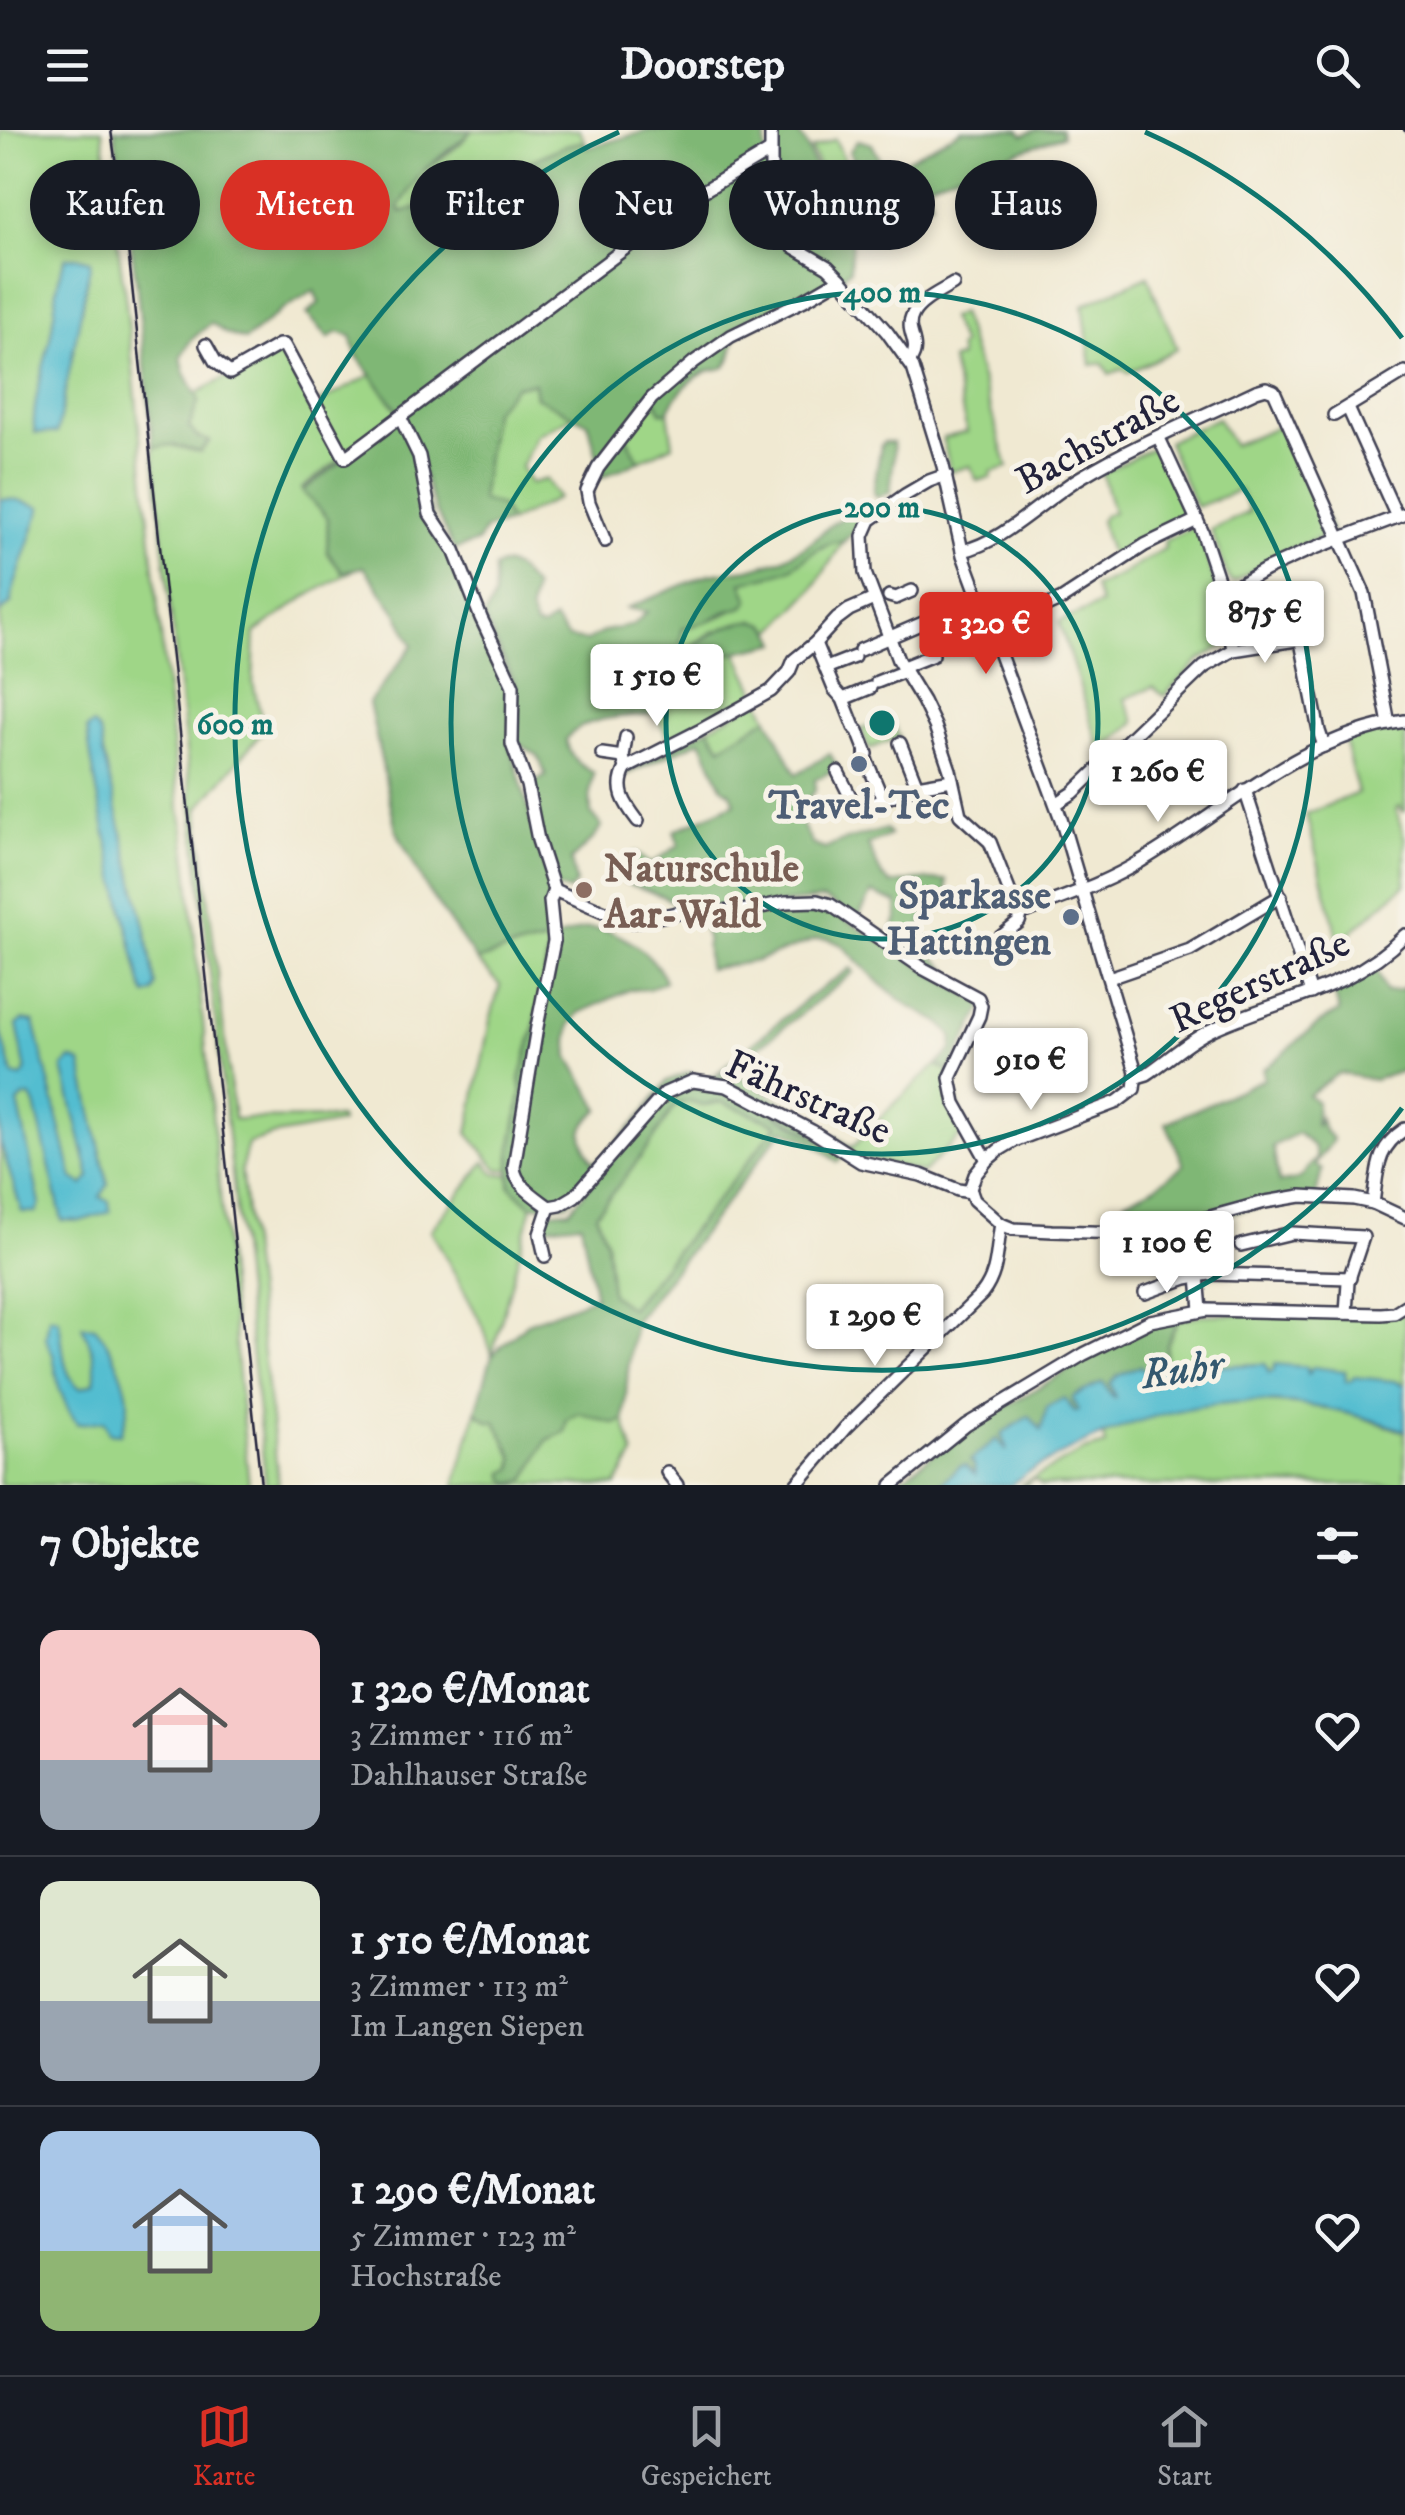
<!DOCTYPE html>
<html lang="de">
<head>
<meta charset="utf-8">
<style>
	body { margin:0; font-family:"IM FELL DW Pica",serif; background:#20242c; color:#f1f3f6; height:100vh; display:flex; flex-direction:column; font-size:38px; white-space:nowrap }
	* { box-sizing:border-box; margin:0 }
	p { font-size:32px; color:#9ea1a6 }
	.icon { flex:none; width:55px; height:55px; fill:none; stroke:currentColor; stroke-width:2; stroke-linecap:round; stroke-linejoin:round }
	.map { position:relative; height:1355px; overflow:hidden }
	.details { display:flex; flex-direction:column; background:#171b24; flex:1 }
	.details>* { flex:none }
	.top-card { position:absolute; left:30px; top:30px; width:1345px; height:90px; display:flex; gap:20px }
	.price { position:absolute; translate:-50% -85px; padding:0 22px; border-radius:10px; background:#fff; color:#222; font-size:32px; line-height:65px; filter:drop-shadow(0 2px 5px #0008) }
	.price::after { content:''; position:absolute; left:50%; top:60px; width:30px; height:22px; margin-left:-15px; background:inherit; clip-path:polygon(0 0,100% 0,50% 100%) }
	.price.current { background:#d93025; color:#fff }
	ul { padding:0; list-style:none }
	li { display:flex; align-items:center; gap:30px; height:250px; padding:0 40px }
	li+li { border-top:2px solid #363941 }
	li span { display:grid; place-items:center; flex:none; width:280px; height:200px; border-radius:20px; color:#555 }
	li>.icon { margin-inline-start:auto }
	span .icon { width:120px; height:120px; fill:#fffc; stroke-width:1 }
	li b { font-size:42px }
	h2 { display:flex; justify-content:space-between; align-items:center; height:120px; padding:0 40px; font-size:42px }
	.tag { padding:0 35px; border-radius:45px; background:#171b24; box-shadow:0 5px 15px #0003; font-size:35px; line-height:90px }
	.tag.current { background:#d93025; color:#fff }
	header { display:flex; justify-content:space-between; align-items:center; height:130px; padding:0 40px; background:#171b24; font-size:45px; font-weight:700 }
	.dock { display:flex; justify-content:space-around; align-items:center; height:140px; border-top:2px solid #363941; background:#171b24; font-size:28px; color:#9ea1a6 }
	.dock a { display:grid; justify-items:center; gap:5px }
	.dock .current { color:#d93025 }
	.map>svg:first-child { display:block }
	.green { fill:#9fd687; stroke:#607c61; stroke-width:2.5 }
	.forest { fill:#7fb774; stroke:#506c58; stroke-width:2.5; fill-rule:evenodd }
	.water { fill:#53bdd0; stroke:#3a7086; stroke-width:2.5 }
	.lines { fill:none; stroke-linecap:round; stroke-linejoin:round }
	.minor-casing { stroke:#414052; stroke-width:16 }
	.minor { stroke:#fff; stroke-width:11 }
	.tram { stroke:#22223b; stroke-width:2.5 }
	.rail { stroke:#22223b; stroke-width:2.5 }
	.ring { fill:none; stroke:#0f766e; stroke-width:5 }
	.service-dot { fill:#5c6f8a; stroke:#f7f3e8; stroke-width:4 }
	.education-dot { fill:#8d6e63; stroke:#f7f3e8; stroke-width:4 }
	.labels { text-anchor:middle; stroke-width:10; stroke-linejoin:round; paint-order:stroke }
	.street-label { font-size:40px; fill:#22223b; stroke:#f7f3e8 }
	.service-label { font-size:40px; font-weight:bold; fill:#4e5e75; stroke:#f7f3e8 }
	.education-label { font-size:40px; font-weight:bold; fill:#785e54; stroke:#f7f3e8; text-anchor:start }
	.water-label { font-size:42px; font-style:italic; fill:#33586f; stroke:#f7f3e8 }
	.centre { fill:#0f766e; stroke:#f7f3e8; stroke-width:5 }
	.ring-label { font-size:30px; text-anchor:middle; font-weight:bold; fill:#0f766e; stroke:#f7f3e8; stroke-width:10; stroke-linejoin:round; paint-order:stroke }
</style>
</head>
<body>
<header><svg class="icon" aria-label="menu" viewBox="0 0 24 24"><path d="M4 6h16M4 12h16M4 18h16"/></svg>Doorstep<svg class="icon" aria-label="search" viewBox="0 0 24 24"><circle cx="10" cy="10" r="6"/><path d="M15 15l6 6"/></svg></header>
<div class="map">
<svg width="1405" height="1355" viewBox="0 0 1405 1355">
	<rect width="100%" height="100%" fill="#f7f3e8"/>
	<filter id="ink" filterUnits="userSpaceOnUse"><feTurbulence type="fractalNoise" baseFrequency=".01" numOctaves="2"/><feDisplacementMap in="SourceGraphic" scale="20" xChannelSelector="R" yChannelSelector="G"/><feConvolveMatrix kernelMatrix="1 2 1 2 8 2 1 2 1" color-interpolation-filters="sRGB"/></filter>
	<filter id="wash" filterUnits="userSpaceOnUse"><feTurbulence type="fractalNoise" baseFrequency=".0048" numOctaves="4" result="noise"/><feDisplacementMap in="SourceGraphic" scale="40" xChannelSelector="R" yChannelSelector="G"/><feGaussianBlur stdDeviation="2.25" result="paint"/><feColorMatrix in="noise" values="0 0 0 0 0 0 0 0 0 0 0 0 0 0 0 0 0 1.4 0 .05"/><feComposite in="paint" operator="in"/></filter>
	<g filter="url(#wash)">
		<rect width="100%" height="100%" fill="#f0e9d2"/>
		<g class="green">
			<polygon points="0,0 102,0 126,173 179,676 184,700 249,1355 0,1355"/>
			<polygon points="472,0 579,0 585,11 566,15 501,45 459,58 424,77 401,82 399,76 421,43 459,15"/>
			<polygon points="835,9 853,48 829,58 811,19"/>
			<path d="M1148 146C1156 171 1168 194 1177 219L1127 243 1123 239 1109 244 1103 233 1091 235 1083 175Z"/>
			<polygon points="961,183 1008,337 991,342 991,347 977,351 970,336 950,342 943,308 967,302 951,230 960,228 958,217 962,215 950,188"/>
			<polygon points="284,217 314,275 371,245 400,284 301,359 328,388 327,422 342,442 361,436 304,468 255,503 253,553 264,600 198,679 234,989 340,988 341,993 271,1006 248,1014 241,1040 279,1355 266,1355 153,317 172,315 200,322 197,307 189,297 199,270 195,264"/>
			<polygon points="534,253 536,267 575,285 537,305 521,337 530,354 546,349 558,368 510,392 501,376 481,370 493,280 516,256"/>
			<polygon points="654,267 661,282 668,282 673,315 639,331 625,304"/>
			<polygon points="1217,288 1233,315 1283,294 1332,400 1331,403 1275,426 1234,452 1229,450 1211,400 1249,382 1240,360 1196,377 1167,312"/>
			<polygon points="1154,317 1158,317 1189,381 1189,387 1113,432 1100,391 1104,385 1113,382 1102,343"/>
			<polygon points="1191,398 1198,398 1213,447 1227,514 1199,531 1164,566 1153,557 1125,569 1135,592 1101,622 1059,492 1101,474 1094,457 1121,445 1165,418 1164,411"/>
			<path d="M834 412H843L813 459 773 501 764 493 712 502 685 521 680 510 683 498C699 494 739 482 748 470L742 453 790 438 811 422Z"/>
			<path d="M736 521 758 566 670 613 658 589 652 584C676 558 702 531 736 521Z"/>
			<polygon points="759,570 768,588 721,617 709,598"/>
			<polygon points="887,589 893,592 899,607 869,619 861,599"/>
			<polygon points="1395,599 1405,604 1405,681 1403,682 1400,676 1396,679 1405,710 1405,755 1339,813 1306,684 1358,663 1344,610 1375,600"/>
			<polygon points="552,811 510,1025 510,1040 498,1039 468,1003 490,890 500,855 477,831 511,819"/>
			<polygon points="936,935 948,941 966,1000 923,1043 847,1023 892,976"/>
			<polygon points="690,971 703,975 722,972 778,994 630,1178 611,1164 606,1111 596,1084 649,1016 675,975"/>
			<polygon points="485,1032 495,1043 510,1045 532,1076 492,1225 483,1196 431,1100"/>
			<polygon points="1405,1182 1405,1256 1346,1252 1345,1241 1308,1246 1273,1241 1269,1243 1265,1234 1190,1237 1193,1249 1190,1252 1182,1231 1164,1235 1167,1214 1178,1190 1201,1185"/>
			<polygon points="1250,1271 1308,1275 1355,1285 1405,1302 1405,1355 1042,1355 1034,1349 1025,1355 1020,1355 1084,1321 1105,1315 1103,1305 1150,1286 1201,1274"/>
			<polygon points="476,1282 489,1291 496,1292 514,1328 513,1339 526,1350 547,1310 564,1302 567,1290 580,1283 615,1294 624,1290 634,1325 616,1355 455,1355"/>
		</g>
		<g class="forest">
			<path d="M114 0H472C457 17 437 26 423 42 414 52 408 65 399 76L401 82 424 77 459 58 501 45 566 15 585 11 587 18 650 0H766L765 16 773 98 837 149 736 206C733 215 732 232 725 237 720 240 713 239 708 241 691 248 675 265 668 282H661L654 267 623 299 639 331 594 351 598 330 588 293 536 267 534 253 516 256 493 281 481 370 501 376 510 392 485 400 478 412 454 420 435 379 404 288 356 225 351 206 338 202 329 208 307 184 319 173 314 161 282 180 245 210 227 204 211 193 191 210 181 226 184 241 199 270 189 297 197 307 210 311 200 322 172 315 153 317 136 149Z"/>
			<polygon points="776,0 797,0 805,13 834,81 873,58 849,22 858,10 872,14 883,35 893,37 962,0 1019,0 1023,5 1037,0 1061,0 1062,6 926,54 932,72 852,110 850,140 843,146 807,124 776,94"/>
			<path d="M402 287 432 388 513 556 509 610 549 753 553 810C564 806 578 798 591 798 620 799 655 824 665 851L649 859 629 860 579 883 570 895 568 911 569 927 600 979C577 998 578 1007 593 1032L603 1027 641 986 667 951 689 942 702 947 730 944 746 949 853 1018 847 1023 727 955 693 950 663 963 568 1073 531 1076 510 1056V1025L522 961 520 949 534 899 550 811 511 819 477 831 428 761 396 700 369 573 413 515 398 485 364 437 342 442 327 422 328 388 302 361Z"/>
			<polygon points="884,312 893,312 894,327 890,362 878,367 873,363 881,315"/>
			<path d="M855 381 860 390 856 400 843 412C820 411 809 428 791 438 777 445 758 448 742 453L749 470 744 477 725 482 704 493 683 498 680 510 686 521C702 509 742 483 763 493 771 496 775 506 778 513L723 525 696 542 652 584C623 587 587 585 566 609 570 628 578 634 594 643L590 662 591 684 602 696 594 708 571 730 576 754 569 761 556 758 539 709 531 653 546 646 538 626 515 611 516 555 484 488 494 467V438C512 427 523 445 534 458L530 480 535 496 542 498 554 490 568 508 586 511 605 501 633 495 647 482 627 478 709 444 749 439 780 430 806 416 832 394Z"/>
			<path d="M768 588 796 644 830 624 838 638 815 650V661L802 676H793L812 714 825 719C846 707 863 707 886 699L890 705 868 715 882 746 891 754 918 750H947V767L924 786 918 805 934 827 956 847 887 811 897 789V773L872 763 858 788 824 769 742 778H684L662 766 624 752 619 736 635 722 651 734 679 715 674 701 735 673 731 663 722 657 701 610 623 646 627 641 709 598 721 617Z"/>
			<polygon points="822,775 984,875 949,942 937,935 953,919 952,906 939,892 909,876 882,855 842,815 829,809 817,809 757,831 708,839 706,807 700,789 703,785"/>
			<polygon points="851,838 854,842 728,941 717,943 808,868"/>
			<path d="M1376 838 1386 862 1400 860 1405 856V940L1374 950 1339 943 1308 965 1317 972 1315 995 1317 996 1319 987 1324 1000 1333 1009C1330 1019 1317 1026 1316 1036L1322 1040 1316 1066 1167 1095 1132 1097 1125 1071 1156 1056 1184 1035 1166 993 1264 949 1263 939C1290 922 1310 894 1339 882L1334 861ZM1298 1003 1314 1017 1317 1029C1298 1044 1311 1049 1279 1053L1273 1016Z"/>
			<path d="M693 952 727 957 846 1024 837 1032 814 1013 783 999 635 1191 628 1240 624 1290 615 1294 579 1283 567 1290 565 1302 547 1310 526 1350 512 1354 506 1350 504 1343 513 1338 514 1328 496 1292 489 1291 476 1282 492 1225 527 1193 595 1167 581 1093 543 1097 546 1082 570 1080 665 964ZM690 971 703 975 722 972 778 994 630 1178 611 1164 606 1111 596 1084 649 1016 675 975Z"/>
			<polygon points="1178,1190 1167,1214 1164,1235 1151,1245 1154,1253 1151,1257 1140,1236 1117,1246 1116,1268 1113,1268 1103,1252 1075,1282 1064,1269 1044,1290 1041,1300 1028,1287 1002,1304 1008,1322 1005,1320 974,1334 975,1344 960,1336 940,1355 893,1355 959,1304 1140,1198"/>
		</g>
		<g class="water">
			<path d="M66 127H77L91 131 57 303H35C29 281 47 228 51 203 56 178 55 150 66 127Z"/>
			<polygon points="0,369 18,370 41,377 13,460 11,473 0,483"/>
			<path d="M93 595C102 601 102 613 103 623L145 796 156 856 153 863 146 865 141 854C122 769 98 685 87 599Z"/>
			<polygon points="23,890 34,892 73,1049 83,1055 90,1047 63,938 71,929 81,933 108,1055 100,1067 109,1071 110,1082 80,1091 62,1090 35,975 31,967 24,967 18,973 40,1074 36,1082 22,1082 0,1011 0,898 13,945 21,947 26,941 17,895"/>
			<path d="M49 1187 58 1189C65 1212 59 1242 80 1258L94 1253C98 1232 91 1214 82 1196L95 1197C108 1211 113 1223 120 1240 130 1265 131 1278 120 1304L109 1303 104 1291 77 1294 68 1279 59 1258 53 1225 46 1208Z"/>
			<path d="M1182 1231 1191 1251 1193 1248 1189 1237 1265 1234 1269 1243 1273 1241 1275 1234 1306 1237 1308 1244 1313 1237 1345 1241 1346 1252 1351 1251 1354 1247 1394 1251 1405 1255V1301C1300 1262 1208 1261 1105 1304 1079 1315 1054 1328 1029 1342 1023 1345 1016 1352 1010 1355 1002 1355 953 1355 940 1355L960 1336 965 1335 975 1344 974 1334 970 1331 996 1309 1007 1321 1001 1304 1029 1286 1041 1300 1047 1277 1064 1268 1075 1282 1078 1280 1072 1269 1074 1266 1103 1252 1113 1268H1115L1110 1253 1117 1246 1141 1236 1152 1256 1154 1253 1151 1245 1164 1235Z"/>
		</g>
	</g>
	<g filter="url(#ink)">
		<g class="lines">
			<defs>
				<g id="minor">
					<polyline points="771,0 771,64 775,98 792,116 828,137 840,149 887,202 913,238 943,336 963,425 1061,689 1136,942 1134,959 1117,972 1014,1011 999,1020 987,1030 975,1045 970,1059 974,1070 1001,1094 1013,1099 1052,1101 1125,1103 1163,1100 1265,1072 1301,1066 1354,1069 1373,1073 1405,1088"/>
					<polyline points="206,215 215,231 230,243 279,215 284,215 345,328 695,66 770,21"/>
					<path d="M910 231C923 213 903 202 913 184 920 171 940 162 953 154"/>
					<polyline points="1348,278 1397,387"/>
					<polyline points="1334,285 1405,242"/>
					<polyline points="400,287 419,326 430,384 454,420 481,488 513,556 512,614 527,655 538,710 554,760"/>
					<polyline points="1159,308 1202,401 1219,452 1227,462 1226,478 1233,520"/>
					<path d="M946 345 929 351 905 365 870 390 863 406 865 443 898 530 923 571 935 596 950 640 960 685 990 712 1017 781H1028C1066 766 1106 753 1141 731 1227 680 1301 606 1405 591"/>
					<polyline points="605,411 589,372 587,361 598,338 652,268 694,232 731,206 804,170 840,149"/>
					<path d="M962 421C1002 413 1045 368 1081 347 1136 314 1197 289 1256 261L1266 258 1274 261 1364 463 1389 594"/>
					<polyline points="1227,462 1265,440 1307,421 1405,384"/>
					<polyline points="889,466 896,468 912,461"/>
					<polyline points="991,501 1062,469 1145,415 1197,390"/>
					<polyline points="815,513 834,559 843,569 854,597 858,601 867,624 865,627 883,670"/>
					<polyline points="860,520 925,492"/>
					<polyline points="903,537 933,525"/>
					<polyline points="826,538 854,527"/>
					<polyline points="877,552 905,541"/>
					<polyline points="843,569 870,558"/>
					<path d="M626 607 623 627 626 638C614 659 625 674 638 691"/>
					<polyline points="900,613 917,656"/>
					<polyline points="602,624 623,627"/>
					<polyline points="626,638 699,601 771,561 789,542 794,530 815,513 837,489 849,480 874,469"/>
					<polyline points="838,642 857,680 917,656 952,650"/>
					<polyline points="1245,660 1311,863"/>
					<polyline points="1056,674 1073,663 1204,537 1233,520 1296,510 1301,512 1319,601 1324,616"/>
					<path d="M554 760 550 771 554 811 537 897 514 1037C515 1055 536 1067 549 1077L560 1075 575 1066 665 963 693 951 727 956 812 1001 861 1032 921 1045 958 1060 971 1062"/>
					<polyline points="554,760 619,788 634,792 677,783 742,781 786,772 817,771 831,775 924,839 978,868 981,876 979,886 950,948 955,973 987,1030"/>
					<polyline points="997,810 1019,792 1022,782"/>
					<polyline points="1109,848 1190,820 1281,766"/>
					<path d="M1137 947 1147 944C1168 930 1188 911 1211 900 1280 868 1349 862 1405 805"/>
					<path d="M1373 1073C1378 1041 1375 1019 1405 999"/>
					<polyline points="1241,1115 1292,1103 1363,1107 1348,1152 1346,1183"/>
					<polyline points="545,1126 540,1104 549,1077"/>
					<polyline points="1198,1146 1201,1180"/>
					<polyline points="1145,1163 1186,1148 1209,1144 1350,1148"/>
					<polyline points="667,1342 677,1355"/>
					<path d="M796 1355 846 1297 982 1164C999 1142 996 1120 1001 1094"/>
					<polyline points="892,1355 966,1295 1084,1224 1150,1191 1207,1180 1381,1184 1394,1183 1405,1176"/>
				</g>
			</defs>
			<use href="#minor" class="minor-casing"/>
			<use href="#minor" class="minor"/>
			<polyline class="tram" points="1404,0 1405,1"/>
			<polyline class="rail" points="111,0 128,119 261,1355"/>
		</g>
	</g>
	<g class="ring">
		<circle cx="882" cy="593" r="216"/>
		<circle cx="882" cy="593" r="431"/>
		<path d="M1402 978A647 647 0 1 1 619 2M1145 2A647 647 0 0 1 1402 208"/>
	</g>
	<g class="service-dot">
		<circle cx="859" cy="634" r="10"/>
		<circle cx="1071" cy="787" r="10"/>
	</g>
	<circle class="education-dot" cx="584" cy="760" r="10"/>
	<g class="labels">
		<g class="street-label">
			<text transform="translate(1097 309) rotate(-29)" y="14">Bachstraße</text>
			<text transform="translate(1259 850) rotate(-25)" y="14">Regerstraße</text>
			<text transform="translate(809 966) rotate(24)" y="14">Fährstraße</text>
		</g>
		<g class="service-label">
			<text x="859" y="688">Travel-Tec</text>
			<text x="1051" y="778" text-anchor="end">Sparkasse<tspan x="1051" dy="46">Hattingen</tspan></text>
		</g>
		<g class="education-label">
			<text x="604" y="751">Naturschule<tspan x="604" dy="46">Aar-Wald</tspan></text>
		</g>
		<g class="water-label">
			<text transform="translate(1182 1238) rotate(-8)" y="15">Ruhr</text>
		</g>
	</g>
	<circle cx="882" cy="593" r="15" class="centre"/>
	<g class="ring-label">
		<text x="882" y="172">400 m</text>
		<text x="882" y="387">200 m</text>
		<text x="235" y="604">600 m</text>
	</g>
</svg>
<b class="price" style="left:1265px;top:536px">875 €</b>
<b class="price current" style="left:986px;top:547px">1 320 €</b>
<b class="price" style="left:657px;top:599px">1 510 €</b>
<b class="price" style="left:1158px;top:695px">1 260 €</b>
<b class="price" style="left:1031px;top:983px">910 €</b>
<b class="price" style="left:1167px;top:1166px">1 100 €</b>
<b class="price" style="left:875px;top:1239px">1 290 €</b>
<div class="top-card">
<a class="tag">Kaufen</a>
<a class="tag current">Mieten</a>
<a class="tag">Filter</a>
<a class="tag">Neu</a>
<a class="tag">Wohnung</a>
<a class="tag">Haus</a>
</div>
</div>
<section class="details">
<h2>7 Objekte<svg class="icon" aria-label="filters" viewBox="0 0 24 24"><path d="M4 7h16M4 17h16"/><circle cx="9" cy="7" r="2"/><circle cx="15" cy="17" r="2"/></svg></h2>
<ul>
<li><span style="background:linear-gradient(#f6c9c9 65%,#9aa5b1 0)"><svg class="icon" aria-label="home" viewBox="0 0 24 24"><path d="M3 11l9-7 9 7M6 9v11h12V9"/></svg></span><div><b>1 320 €/Monat</b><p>3 Zimmer · 116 m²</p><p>Dahlhauser Straße</p></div><svg class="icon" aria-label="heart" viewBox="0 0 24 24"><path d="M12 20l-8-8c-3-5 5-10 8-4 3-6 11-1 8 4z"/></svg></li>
<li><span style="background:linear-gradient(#dfe7d0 60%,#9aa5b1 0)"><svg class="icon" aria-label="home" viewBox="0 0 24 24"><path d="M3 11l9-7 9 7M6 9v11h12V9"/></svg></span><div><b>1 510 €/Monat</b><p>3 Zimmer · 113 m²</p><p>Im Langen Siepen</p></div><svg class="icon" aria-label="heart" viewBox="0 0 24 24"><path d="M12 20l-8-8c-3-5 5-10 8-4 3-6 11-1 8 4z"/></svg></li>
<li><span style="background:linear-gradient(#a9c7e8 60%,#8fb573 0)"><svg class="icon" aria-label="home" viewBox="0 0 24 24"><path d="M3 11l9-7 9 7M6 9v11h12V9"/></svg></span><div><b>1 290 €/Monat</b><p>5 Zimmer · 123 m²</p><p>Hochstraße</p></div><svg class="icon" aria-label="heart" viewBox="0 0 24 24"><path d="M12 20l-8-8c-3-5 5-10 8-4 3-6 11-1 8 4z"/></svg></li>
</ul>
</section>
<nav class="dock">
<a class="current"><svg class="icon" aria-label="map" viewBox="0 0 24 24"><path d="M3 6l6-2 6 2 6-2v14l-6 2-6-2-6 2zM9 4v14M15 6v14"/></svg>Karte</a>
<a><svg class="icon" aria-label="saved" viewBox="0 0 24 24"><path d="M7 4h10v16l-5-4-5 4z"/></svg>Gespeichert</a>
<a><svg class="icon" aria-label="home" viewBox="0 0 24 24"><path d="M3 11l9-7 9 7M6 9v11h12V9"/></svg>Start</a>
</nav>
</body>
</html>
